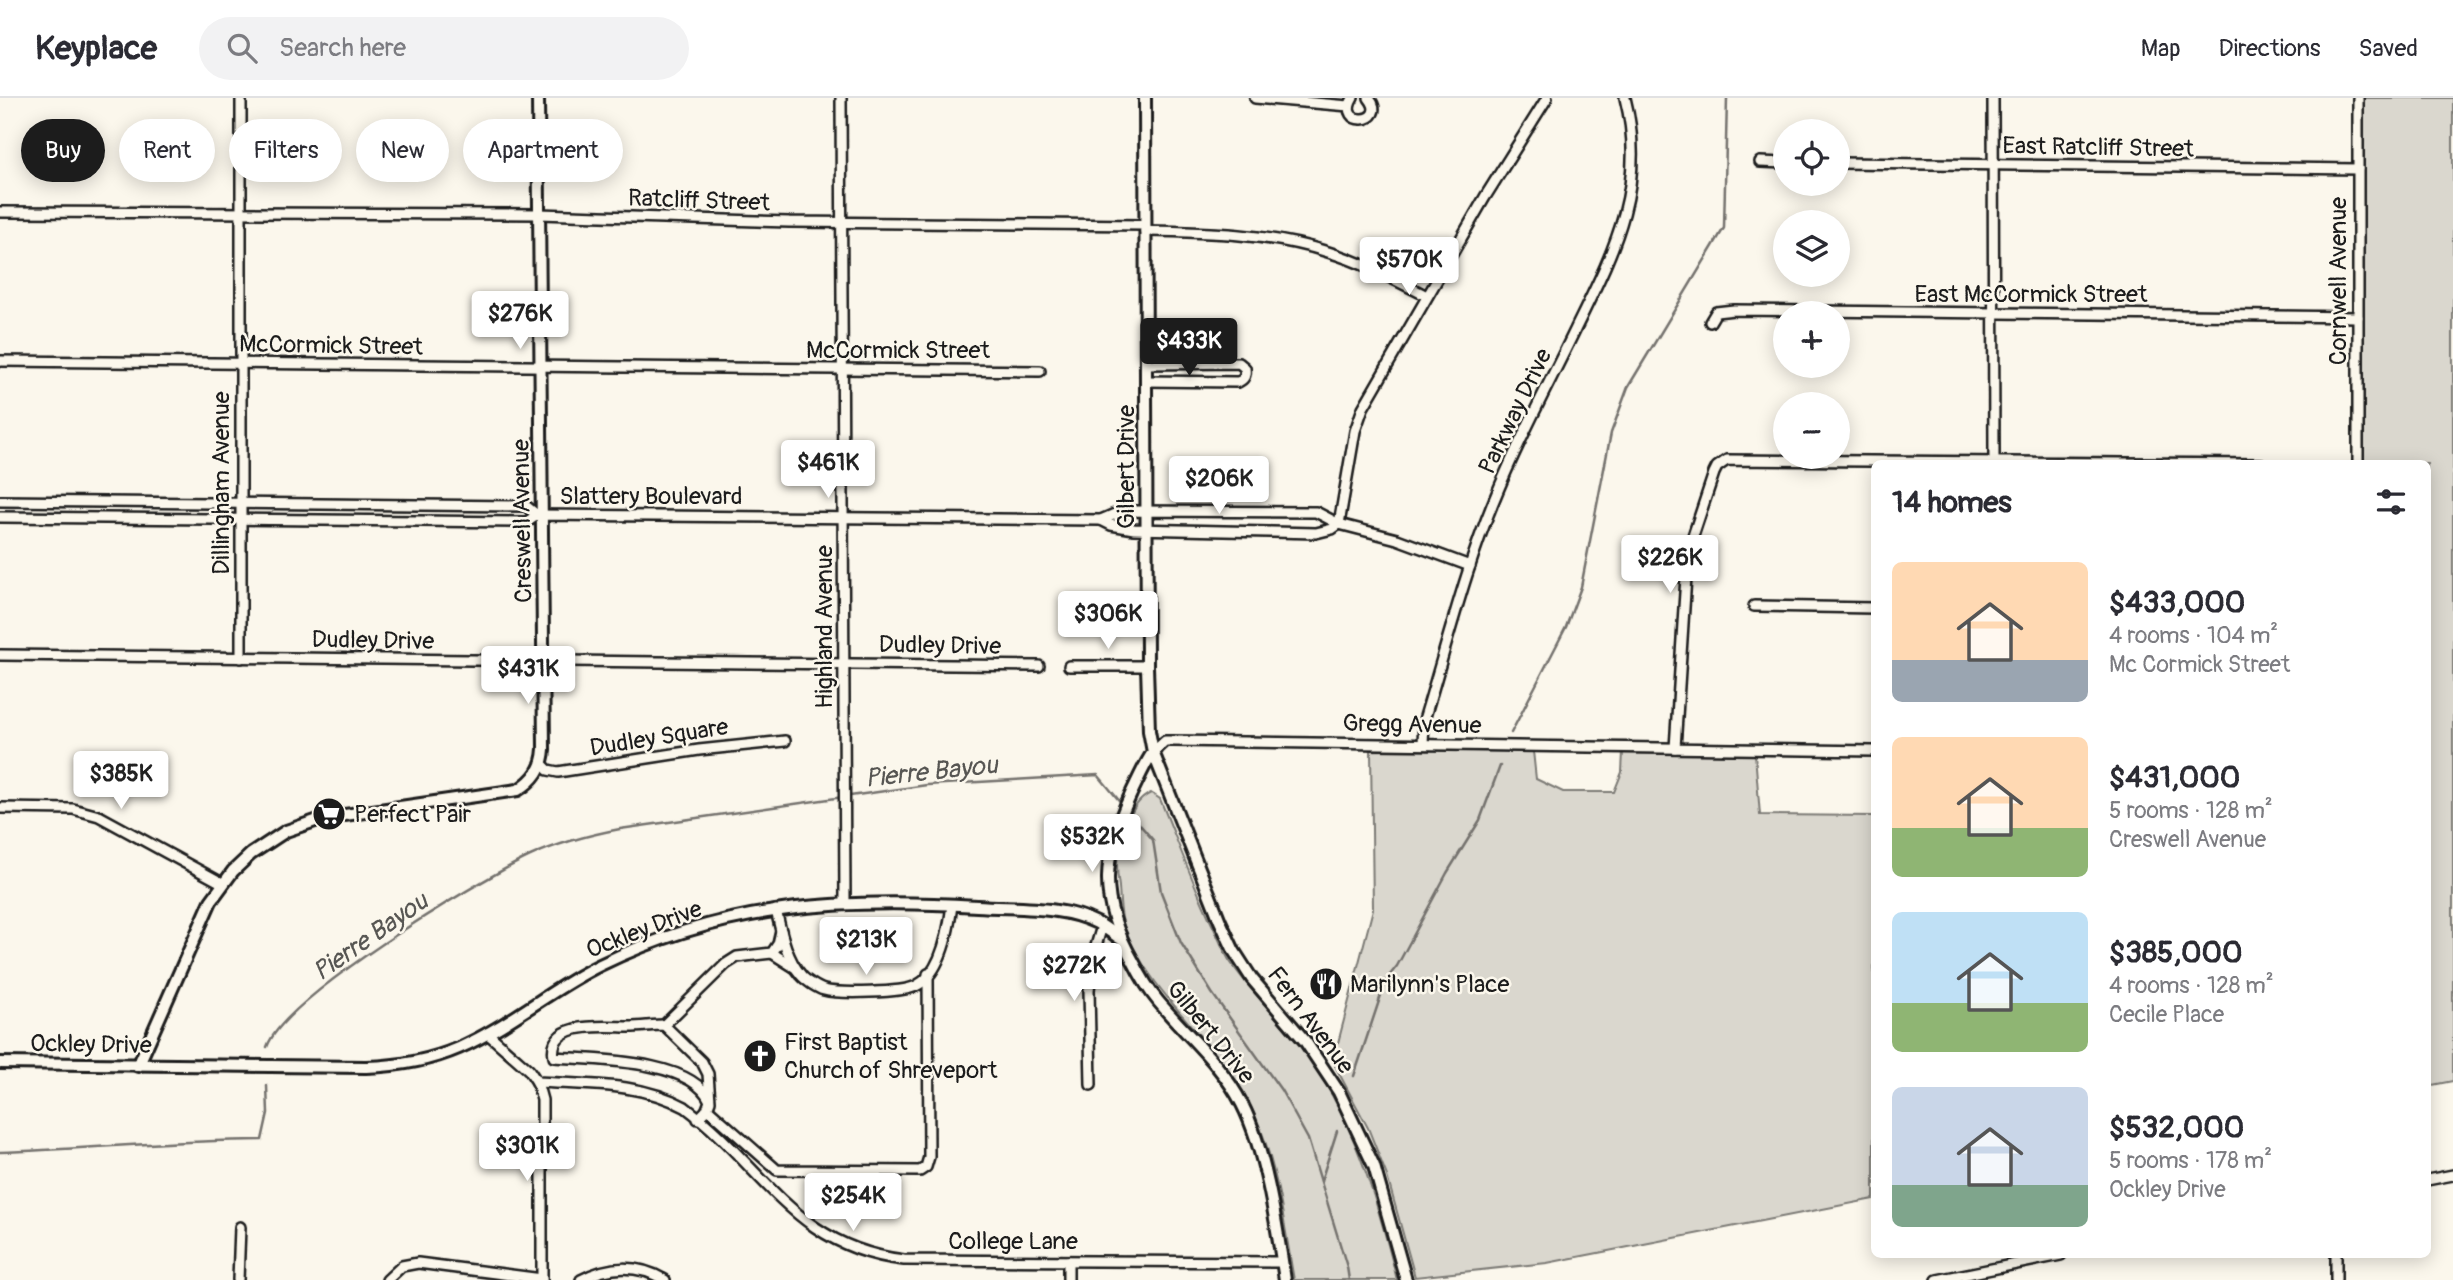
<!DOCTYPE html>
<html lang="en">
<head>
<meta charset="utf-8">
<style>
	body { margin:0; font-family:Pangolin,sans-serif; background:#f2f2f3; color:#2b2b33; height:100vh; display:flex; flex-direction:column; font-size:26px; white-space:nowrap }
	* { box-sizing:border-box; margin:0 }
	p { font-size:23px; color:#7c7c81 }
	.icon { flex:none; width:38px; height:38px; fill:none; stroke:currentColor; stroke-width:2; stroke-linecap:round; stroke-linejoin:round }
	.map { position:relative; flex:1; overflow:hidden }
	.details { position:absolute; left:1871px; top:362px; width:560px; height:798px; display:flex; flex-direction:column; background:#fff; border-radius:10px; box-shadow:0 4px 18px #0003 }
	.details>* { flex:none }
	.guide { position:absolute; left:21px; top:21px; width:665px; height:63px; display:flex; gap:14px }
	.buttons { position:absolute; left:1773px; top:21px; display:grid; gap:14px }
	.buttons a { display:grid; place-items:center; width:77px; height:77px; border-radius:50%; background:#fff; box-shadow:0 4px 18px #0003; font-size:35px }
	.price { position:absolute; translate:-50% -60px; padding:0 16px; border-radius:7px; background:#fff; color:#222; font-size:23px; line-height:46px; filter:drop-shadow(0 2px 4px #0008) }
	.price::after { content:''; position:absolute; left:50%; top:42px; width:21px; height:16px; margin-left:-10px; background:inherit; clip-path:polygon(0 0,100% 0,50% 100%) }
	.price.selected { background:#1c1c1c; color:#fff }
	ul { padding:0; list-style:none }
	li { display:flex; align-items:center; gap:21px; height:175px; padding:0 21px }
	li span { display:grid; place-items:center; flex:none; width:196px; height:140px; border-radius:10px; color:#555 }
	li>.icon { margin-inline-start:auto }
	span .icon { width:84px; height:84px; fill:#fffc; stroke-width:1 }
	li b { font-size:30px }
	h2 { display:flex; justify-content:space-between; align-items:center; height:84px; padding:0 21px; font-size:30px }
	.tag { padding:0 24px; border-radius:32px; background:#fff; box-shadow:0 4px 18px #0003; font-size:24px; line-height:63px }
	.tag.selected { background:#1c1c1c; color:#fff }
	header { display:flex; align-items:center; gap:42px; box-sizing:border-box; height:98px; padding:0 35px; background:#fff; border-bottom:2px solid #e1e1e2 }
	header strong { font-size:33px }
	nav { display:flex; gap:38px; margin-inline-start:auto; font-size:24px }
	.search { width:490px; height:63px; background:#f2f2f3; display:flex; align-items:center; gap:18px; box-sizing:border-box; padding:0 24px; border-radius:38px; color:#7c7c81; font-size:26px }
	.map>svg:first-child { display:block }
	.green { fill:#dad7ce; stroke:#7b7a75; stroke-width:2 }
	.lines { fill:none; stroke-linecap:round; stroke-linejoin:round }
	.stream { stroke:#74726e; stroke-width:2.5 }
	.minor-casing { stroke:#1c1c1c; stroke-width:14 }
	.tertiary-casing { stroke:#1c1c1c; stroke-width:16 }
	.minor { stroke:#fbf7ec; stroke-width:9 }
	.tertiary { stroke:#fbf7ec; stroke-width:10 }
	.labels { text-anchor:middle; stroke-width:5; stroke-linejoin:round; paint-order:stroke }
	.street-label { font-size:24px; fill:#1c1c1c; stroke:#fbf7ec }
	.poi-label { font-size:24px; fill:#1c1c1c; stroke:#fbf7ec; text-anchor:start }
	.water-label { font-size:26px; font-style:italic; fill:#575653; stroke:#fbf7ec }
</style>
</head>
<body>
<header>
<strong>Keyplace</strong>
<div class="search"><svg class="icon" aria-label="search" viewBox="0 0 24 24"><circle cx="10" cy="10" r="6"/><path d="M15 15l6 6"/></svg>Search here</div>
<nav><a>Map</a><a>Directions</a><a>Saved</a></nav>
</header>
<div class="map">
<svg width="2453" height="1182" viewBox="0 0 2453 1182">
	<rect width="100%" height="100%" fill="#fbf7ec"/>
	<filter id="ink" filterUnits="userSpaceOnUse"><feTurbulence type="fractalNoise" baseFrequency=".0143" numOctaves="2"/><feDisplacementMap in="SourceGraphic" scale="14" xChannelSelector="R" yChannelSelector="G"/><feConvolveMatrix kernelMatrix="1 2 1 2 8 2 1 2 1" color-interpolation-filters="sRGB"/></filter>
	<g filter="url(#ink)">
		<g class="green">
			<polygon points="2362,0 2453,0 2453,983 2427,988 2427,366 2363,366"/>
			<polygon points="1371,652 1533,653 1536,681 1563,694 1614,694 1622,674 1623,654 1755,656 1760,717 1874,718 1874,1101 1547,1165 1415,1179 1387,1078 1368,1030 1333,964 1373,811"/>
			<path d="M1151 695 1160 701C1177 742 1192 783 1211 824 1217 836 1222 850 1229 862 1250 893 1277 919 1300 948 1352 1015 1377 1101 1397 1182H1294C1285 1132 1279 1079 1261 1032 1233 954 1155 907 1125 831 1120 819 1120 802 1119 789 1116 771 1116 749 1124 732 1131 717 1135 702 1151 695Z"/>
		</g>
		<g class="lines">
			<g class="stream">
				<polyline points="1511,635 1566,529 1581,489 1611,335 1628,289 1724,130 1727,0"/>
				<polyline points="1129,714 1153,742 1161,794 1181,845 1212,895 1281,992 1308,1041 1347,1169 1349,1182"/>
				<path d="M267 949C285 899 474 785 528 759 558 745 588 737 620 731L927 687 1098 677 1122 706"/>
				<polyline points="1354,978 1386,882 1397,868 1447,775 1480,722 1500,668"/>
				<path d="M0 1054C87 1051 174 1042 262 1042L268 1015 267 988"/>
				<polyline points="1321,1083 1337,1033"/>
			</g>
			<defs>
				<g id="minor">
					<polyline points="241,0 241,560"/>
					<polyline points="841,0 845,805"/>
					<polyline points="1255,0 1349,8"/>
					<path d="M1353 0C1335 30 1390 26 1369 0"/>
					<polyline points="1993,0 1994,366"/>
					<polyline points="2358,0 2358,366"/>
					<polyline points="1760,64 1785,65"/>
					<polyline points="1838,65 2358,71"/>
					<polyline points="0,114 539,116 789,124 1145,127"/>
					<path d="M1145 133C1207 134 1268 135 1328 154 1362 164 1395 182 1427 198"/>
					<polyline points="1710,224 1716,214 1734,212 2358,219"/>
					<polyline points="0,263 1040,273"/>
					<path d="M1146 266 1239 265 1245 270C1246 277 1245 281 1238 284L1146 283"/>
					<polyline points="0,403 526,408 537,417"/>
					<polyline points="0,419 527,424 537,417 1101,422 1115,416 1133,413 1316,414 1339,426 1397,441 1470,468"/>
					<polyline points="1101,422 1111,427 1134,431 1316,435 1332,431 1339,426 1355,333 1363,310 1485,99 1547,0"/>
					<polyline points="1754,508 1874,510"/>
					<polyline points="0,557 1039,568"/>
					<polyline points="1069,568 1147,568"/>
					<path d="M1423 646 1424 622C1447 546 1466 468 1497 395 1520 339 1549 286 1575 232 1613 154 1648 89 1625 0"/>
					<polyline points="1675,650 1687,463 1691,444 1714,375 1717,369 1727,362 2261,366"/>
					<polyline points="1153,654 1165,643 1173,643 1874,653"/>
					<polyline points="542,666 548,672 558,674 699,652 785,643"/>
					<polyline points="0,710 73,711 99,718 222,785"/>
					<path d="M776 812C781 833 786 860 801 877 805 882 817 890 824 892 838 896 902 895 916 888 941 876 949 831 952 807"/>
					<polyline points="772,855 794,869"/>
					<polyline points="664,927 726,866 737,859 772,855 778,846 781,833"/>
					<path d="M487 935 529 972 537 984C588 987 639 984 685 1009 764 1068 794 1149 904 1162L1282 1164"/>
					<polyline points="537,984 542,1002 542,1182"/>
					<polyline points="1091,987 1089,892 1093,858 1102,828"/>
					<path d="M707 1011 710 1003C692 961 594 962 554 959 547 921 608 929 630 929 641 929 653 927 664 927L702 964 708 976 710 1003"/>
					<polyline points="698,1021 708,1011 777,1072 920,1073 926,1069 929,1059 928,876"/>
					<polyline points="2427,1082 2453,1077"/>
					<polyline points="2336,1157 2336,1182"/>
					<polyline points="1068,1163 1068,1182"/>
					<polyline points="238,1182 240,1129"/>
					<polyline points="387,1182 402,1168 418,1165 542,1181"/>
					<path d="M581 1182C609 1167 638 1166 665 1182"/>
					<polyline points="1937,1182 2061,1157"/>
				</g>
				<g id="tertiary">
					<polyline points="1145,0 1147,568 1149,633 1153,654 1220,823 1234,853 1252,881 1305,943 1339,994 1374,1068 1406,1182"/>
					<path d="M1153 654C1144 667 1138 682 1131 696 1102 758 1098 802 1133 863 1140 877 1148 891 1158 903 1187 938 1221 965 1242 1006 1266 1053 1277 1130 1285 1182"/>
					<path d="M0 965 366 969C397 968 429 963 459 950 509 928 551 891 600 867 725 806 841 800 977 808 1016 811 1062 807 1097 825 1105 829 1112 835 1119 840"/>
					<path d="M138 968 211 803 233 773 251 756 286 733 324 720 518 692C534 682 543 670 544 651L538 0"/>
				</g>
			</defs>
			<use href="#minor" class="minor-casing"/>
			<use href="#tertiary" class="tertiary-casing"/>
			<use href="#minor" class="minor"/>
			<use href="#tertiary" class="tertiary"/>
		</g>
	</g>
	<defs>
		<symbol id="supermarket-disc" viewBox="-11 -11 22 22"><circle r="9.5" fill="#1c1c1c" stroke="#fbf7ec"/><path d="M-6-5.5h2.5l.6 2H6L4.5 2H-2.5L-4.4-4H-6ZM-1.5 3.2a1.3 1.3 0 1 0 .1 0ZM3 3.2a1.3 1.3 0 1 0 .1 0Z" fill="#fff"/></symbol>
		<symbol id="restaurant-disc" viewBox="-11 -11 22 22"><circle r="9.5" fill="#1c1c1c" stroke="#fbf7ec"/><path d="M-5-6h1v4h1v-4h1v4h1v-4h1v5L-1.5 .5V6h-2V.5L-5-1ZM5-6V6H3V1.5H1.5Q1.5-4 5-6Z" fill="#fff"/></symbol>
		<symbol id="church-disc" viewBox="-11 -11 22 22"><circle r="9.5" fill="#1c1c1c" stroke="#fbf7ec"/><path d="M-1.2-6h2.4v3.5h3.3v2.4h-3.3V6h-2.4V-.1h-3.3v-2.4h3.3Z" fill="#fff"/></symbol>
	</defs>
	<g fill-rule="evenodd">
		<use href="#supermarket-disc" x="310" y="697" width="38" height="38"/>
		<use href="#restaurant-disc" x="1307" y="867" width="38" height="38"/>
		<use href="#church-disc" x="741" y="939" width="38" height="38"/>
	</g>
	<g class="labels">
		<g class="street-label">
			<text transform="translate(2098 49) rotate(1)" y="8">East Ratcliff Street</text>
			<text transform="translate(699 102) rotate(2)" y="8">Ratcliff Street</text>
			<text transform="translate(2338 183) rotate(-90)" y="8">Cornwell Avenue</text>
			<text x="2031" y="204">East McCormick Street</text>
			<text transform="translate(331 247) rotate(1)" y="8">McCormick Street</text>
			<text x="898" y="260">McCormick Street</text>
			<text transform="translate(1515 313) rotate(-64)" y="8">Parkway Drive</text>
			<text transform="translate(1126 369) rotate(-90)" y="8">Gilbert Drive</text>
			<text transform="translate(221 385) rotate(-90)" y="8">Dillingham Avenue</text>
			<text x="651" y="406">Slattery Boulevard</text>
			<text transform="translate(522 423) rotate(-91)" y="8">Creswell Avenue</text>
			<text transform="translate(824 529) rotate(-90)" y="8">Highland Avenue</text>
			<text transform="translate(373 542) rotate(1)" y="8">Dudley Drive</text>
			<text transform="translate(940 547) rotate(1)" y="8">Dudley Drive</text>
			<text transform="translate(1412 626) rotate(1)" y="8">Gregg Avenue</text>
			<text transform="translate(659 639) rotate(-9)" y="8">Dudley Square</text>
			<text transform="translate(644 831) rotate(-21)" y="8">Ockley Drive</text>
			<text transform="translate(1311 922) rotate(53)" y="8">Fern Avenue</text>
			<text transform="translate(1211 934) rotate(51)" y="8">Gilbert Drive</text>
			<text transform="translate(91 946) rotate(1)" y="8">Ockley Drive</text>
			<text x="1013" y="1151">College Lane</text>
		</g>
		<g class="poi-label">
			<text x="354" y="724">Perfect Pair</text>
			<text x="1350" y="894">Marilynn's Place</text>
			<text x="784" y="952">First Baptist<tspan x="784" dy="28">Church of Shreveport</tspan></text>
		</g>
		<g class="water-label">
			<text transform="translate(931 673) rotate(-6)" y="9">Pierre Bayou</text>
			<text transform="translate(370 838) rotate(-35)" y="9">Pierre Bayou</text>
		</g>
	</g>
</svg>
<div class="buttons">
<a><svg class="icon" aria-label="locate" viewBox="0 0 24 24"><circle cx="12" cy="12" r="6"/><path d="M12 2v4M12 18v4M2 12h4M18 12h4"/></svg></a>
<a><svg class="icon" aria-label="layers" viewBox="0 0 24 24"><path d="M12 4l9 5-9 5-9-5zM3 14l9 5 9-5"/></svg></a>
<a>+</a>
<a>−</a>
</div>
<b class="price" style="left:1409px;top:199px">$570K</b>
<b class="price" style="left:520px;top:253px">$276K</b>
<b class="price selected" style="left:1189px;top:280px">$433K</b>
<b class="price" style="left:828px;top:402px">$461K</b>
<b class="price" style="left:1219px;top:418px">$206K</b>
<b class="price" style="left:1670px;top:497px">$226K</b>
<b class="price" style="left:1108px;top:553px">$306K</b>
<b class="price" style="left:528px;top:608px">$431K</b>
<b class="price" style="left:121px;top:713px">$385K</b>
<b class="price" style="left:1092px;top:776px">$532K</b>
<b class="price" style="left:866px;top:879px">$213K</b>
<b class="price" style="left:1074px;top:905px">$272K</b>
<b class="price" style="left:527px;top:1085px">$301K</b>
<b class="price" style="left:853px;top:1135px">$254K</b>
<div class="guide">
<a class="tag selected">Buy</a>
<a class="tag">Rent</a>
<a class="tag">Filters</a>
<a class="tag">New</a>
<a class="tag">Apartment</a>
</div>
<section class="details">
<h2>14 homes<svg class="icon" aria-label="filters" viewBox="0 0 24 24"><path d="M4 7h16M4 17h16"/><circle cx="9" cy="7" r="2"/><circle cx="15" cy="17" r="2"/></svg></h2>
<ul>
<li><span style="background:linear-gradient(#ffd9b3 70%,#9aa5b1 0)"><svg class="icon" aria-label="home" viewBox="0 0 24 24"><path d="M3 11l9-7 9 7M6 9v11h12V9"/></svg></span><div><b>$433,000</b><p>4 rooms · 104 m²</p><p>Mc Cormick Street</p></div></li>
<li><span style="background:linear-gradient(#ffd9b3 65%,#8fb573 0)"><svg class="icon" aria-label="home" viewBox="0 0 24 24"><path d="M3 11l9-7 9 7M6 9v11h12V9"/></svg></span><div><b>$431,000</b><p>5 rooms · 128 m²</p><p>Creswell Avenue</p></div></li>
<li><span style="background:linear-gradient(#bfe0f5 65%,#8fb573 0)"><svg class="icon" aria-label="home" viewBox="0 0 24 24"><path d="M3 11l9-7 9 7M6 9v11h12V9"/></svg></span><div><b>$385,000</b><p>4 rooms · 128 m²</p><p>Cecile Place</p></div></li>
<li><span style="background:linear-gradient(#c9d6e8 70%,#7fa58c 0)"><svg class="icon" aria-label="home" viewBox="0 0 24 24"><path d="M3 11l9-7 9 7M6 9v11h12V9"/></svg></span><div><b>$532,000</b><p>5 rooms · 178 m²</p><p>Ockley Drive</p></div></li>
</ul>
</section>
</div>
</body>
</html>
